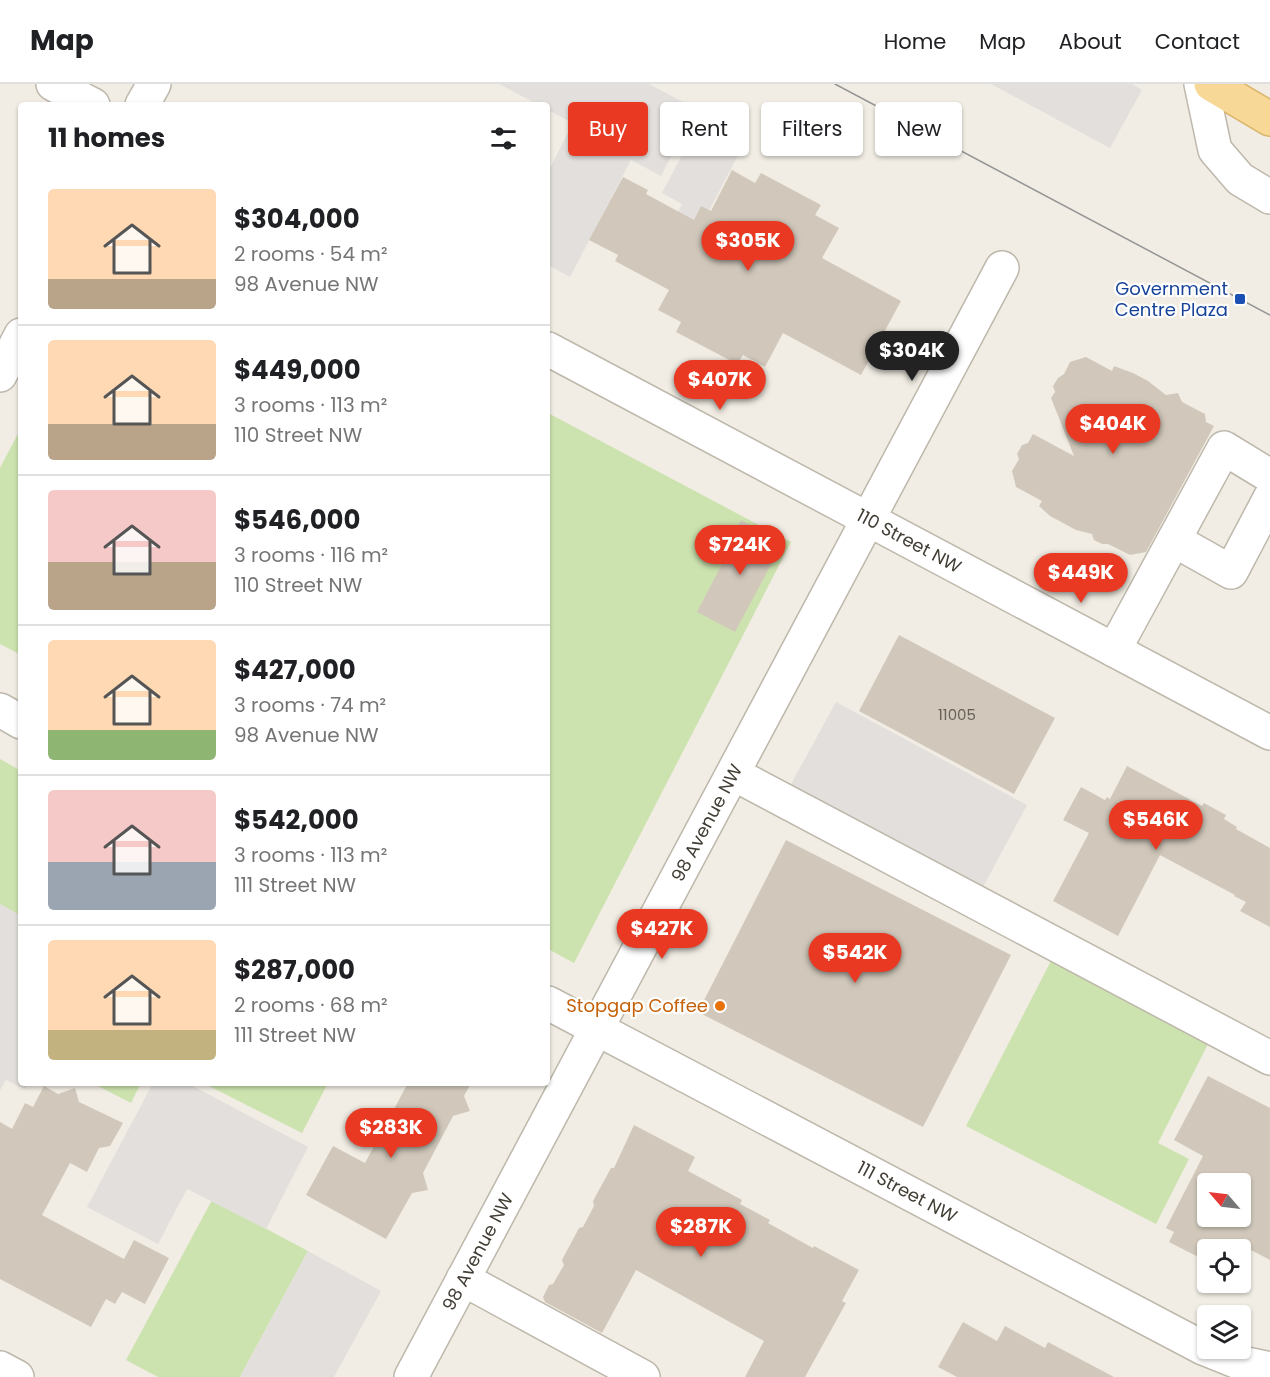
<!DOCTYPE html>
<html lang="en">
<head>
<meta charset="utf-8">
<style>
	body { margin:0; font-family:Poppins,sans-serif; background:#f6f6f6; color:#202124; height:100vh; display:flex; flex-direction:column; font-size:22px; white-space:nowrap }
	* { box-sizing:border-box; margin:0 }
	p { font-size:20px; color:#757577 }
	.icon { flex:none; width:33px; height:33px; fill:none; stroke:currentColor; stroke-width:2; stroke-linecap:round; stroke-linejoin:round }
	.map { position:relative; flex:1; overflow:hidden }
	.drawer { position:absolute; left:18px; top:18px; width:532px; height:984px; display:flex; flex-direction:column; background:#fff; border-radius:6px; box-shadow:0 2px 4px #0004 }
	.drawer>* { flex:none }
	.hud { position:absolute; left:568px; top:18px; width:570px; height:54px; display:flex; gap:12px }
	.needle { width:39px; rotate:298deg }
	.controls { position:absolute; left:1197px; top:1089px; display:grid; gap:12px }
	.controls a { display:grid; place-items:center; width:54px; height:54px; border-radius:6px; background:#fff; box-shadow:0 2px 4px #0004; font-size:30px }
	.price { position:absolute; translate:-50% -51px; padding:0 14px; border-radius:21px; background:#ea3922; color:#fff; font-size:20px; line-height:39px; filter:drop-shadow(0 2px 3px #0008) }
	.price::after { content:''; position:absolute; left:50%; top:36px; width:18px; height:14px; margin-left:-9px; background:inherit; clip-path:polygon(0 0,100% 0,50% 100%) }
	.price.current { background:#222; color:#fff }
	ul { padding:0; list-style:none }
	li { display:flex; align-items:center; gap:18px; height:150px; padding:0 30px }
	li+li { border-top:2px solid #e0e0e0 }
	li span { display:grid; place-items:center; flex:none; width:168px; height:120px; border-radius:6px; color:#555 }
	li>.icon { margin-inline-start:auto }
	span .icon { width:72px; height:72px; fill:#fffc; stroke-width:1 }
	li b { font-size:26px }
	h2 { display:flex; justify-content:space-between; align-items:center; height:72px; padding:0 30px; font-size:26px }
	.chip { padding:0 21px; border-radius:6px; background:#fff; box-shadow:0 2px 4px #0004; font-size:21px; line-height:54px }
	.chip.current { background:#ea3922; color:#fff }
	header { display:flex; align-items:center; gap:36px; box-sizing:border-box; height:84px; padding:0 30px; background:#fff; border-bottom:2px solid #e0e0e0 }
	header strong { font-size:28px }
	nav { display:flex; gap:33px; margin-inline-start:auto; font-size:21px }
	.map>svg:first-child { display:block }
	.green { fill:#cde3af }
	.parking { fill:#e2dfdc }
	.building { fill:#d1c8bb; fill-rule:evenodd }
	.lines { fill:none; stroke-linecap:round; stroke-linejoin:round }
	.minor-casing { stroke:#beb7ab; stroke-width:36 }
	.major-casing { stroke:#dab469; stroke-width:36 }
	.minor { stroke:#fff; stroke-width:33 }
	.major { stroke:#f7d897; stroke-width:33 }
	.tram { stroke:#949494; stroke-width:1.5 }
	.transit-dot { fill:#1a4fb4; stroke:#fff; stroke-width:2 }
	.food-dot { fill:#e8710a; stroke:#fff; stroke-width:2 }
	.labels { text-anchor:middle; stroke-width:4.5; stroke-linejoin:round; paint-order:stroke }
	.number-label { font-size:15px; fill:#666056 }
	.transit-label { font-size:18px; fill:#164399; stroke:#fff; text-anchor:end }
	.street-label { font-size:18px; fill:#423d35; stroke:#fff }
	.food-label { font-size:18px; fill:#c56008; stroke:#fff; text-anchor:end }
</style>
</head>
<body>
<header>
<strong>Map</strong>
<nav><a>Home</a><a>Map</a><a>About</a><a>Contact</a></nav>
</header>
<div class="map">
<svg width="1270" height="1293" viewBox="0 0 1270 1293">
	<rect width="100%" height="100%" fill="#f1ede4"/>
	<g class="green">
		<polygon points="548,329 791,458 574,879 548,865"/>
		<polygon points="21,344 21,571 0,560 0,384"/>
		<polygon points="0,675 21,687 21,832 0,820"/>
		<polygon points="1054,871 1212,952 1158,1059 1189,1075 1156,1140 966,1042"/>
		<polygon points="92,999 141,999 131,1019"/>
		<polygon points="203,999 328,999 302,1049"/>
		<polygon points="212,1116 308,1167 240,1293 158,1293 126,1276"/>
	</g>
	<g class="parking">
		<polygon points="499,0 649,0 696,25 661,92 631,76 570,193 548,181 548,88 573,39 548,26 548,21 539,21"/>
		<polygon points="991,0 1132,0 1142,6 1110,64"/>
		<polygon points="701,35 745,58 691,161 668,148 682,120 662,109"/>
		<polygon points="836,618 1027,721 982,805 790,702"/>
		<polygon points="0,820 21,832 21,999 29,999 25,1005 6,996 0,1006"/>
		<polygon points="153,999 187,999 308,1063 266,1145 187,1105 158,1160 87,1123"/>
		<polygon points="308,1167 381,1207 334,1293 240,1293"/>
	</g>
	<g class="building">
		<polygon points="732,86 755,99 761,89 821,121 815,131 839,144 822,174 901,217 861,291 783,249 765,283 743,271 737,280 676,248 681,238 658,226 669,206 615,177 618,171 589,156 623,93 648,106 646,110 694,136 701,122 711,127"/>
		<polygon points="1086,273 1112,287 1114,282 1133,289 1148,297 1166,311 1178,309 1182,318 1205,330 1206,338 1214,342 1146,468 1130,471 1108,460 1102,460 1094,456 1092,450 1076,446 1050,432 1039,422 1042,417 1016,403 1012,387 1019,375 1017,370 1022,361 1028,359 1033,350 1074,372 1051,314 1055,308 1053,302 1058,294 1064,290 1070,278"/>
		<polygon points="741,436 783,458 735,548 697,528 722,480 719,479"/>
		<polygon points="899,551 1055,634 1014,710 859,627"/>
		<polygon points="1127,682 1202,722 1204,719 1226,731 1224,735 1237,743 1236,745 1270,764 1270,843 1240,827 1246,818 1234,812 1235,811 1160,771 1118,852 1053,817 1089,749 1063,736 1081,703 1105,716 1107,713 1110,715"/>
		<polygon points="786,756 1011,871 923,1043 698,928"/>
		<path d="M1208 992 1270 1024V1176L1249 1165 1240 1181V1166H1208V1178L1169 1158 1174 1148 1166 1144 1203 1072 1174 1056ZM1208 1100H1240V1132H1208Z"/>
		<polygon points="408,999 471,999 464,1012 470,1027 453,1032 423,1089 428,1106 412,1109 386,1155 306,1111 333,1062 365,1079"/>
		<polygon points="44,1002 58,1010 75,1004 79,1018 123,1039 110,1062 99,1064 87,1088 70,1079 42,1131 124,1175 134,1156 169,1174 145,1220 122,1208 115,1220 106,1215 91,1243 0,1195 0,1038 12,1045 25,1019 33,1023"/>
		<polygon points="634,1041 695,1073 688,1087 742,1116 740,1120 770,1136 768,1139 813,1164 814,1162 859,1186 842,1217 846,1219 805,1293 745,1293 764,1257 636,1186 602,1249 545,1218 543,1213 549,1201 553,1200 564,1181 562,1176 579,1144 583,1143 594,1122 593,1117 611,1084 614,1084"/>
		<polygon points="963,1238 997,1257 1005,1242 1045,1264 1048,1258 1114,1293 957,1293 938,1283"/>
	</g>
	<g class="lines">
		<defs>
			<g id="minor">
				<polyline points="53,0 93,21"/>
				<polyline points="1201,0 1215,66 1240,95 1270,113"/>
				<polyline points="142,21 154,0"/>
				<polyline points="548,265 1270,649"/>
				<polyline points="0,291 21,251"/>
				<polyline points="1174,456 1231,488 1270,414"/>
				<polyline points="1114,566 1224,364 1270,392"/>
				<polyline points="0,626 21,638"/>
				<polyline points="734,690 1270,974"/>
				<polyline points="548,919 1203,1264 1238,1278 1270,1285"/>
				<polyline points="463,1195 643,1293"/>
				<polyline points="0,1284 17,1293"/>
				<polyline points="411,1293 1002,184"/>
			</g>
			<polyline id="major" points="1211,0 1270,35"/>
		</defs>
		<use href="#minor" class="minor-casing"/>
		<use href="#major" class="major-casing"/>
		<use href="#minor" class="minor"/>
		<use href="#major" class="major"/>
		<polyline class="tram" points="835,0 1270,231"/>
	</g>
	<rect class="transit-dot" x="1234" y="209" width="12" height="12" rx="3"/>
	<circle class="food-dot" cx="720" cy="922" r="6"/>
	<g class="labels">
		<g class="number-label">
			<text x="957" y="636">11005</text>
		</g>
		<g class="transit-label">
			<text x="1228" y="211">Government<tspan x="1228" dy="21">Centre Plaza</tspan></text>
		</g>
		<g class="street-label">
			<text transform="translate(909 457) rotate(28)" y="6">110 Street NW</text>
			<text transform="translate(707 739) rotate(-62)" y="6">98 Avenue NW</text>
			<text transform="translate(907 1108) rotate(28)" y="6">111 Street NW</text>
			<text transform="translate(478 1168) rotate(-62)" y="6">98 Avenue NW</text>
		</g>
		<g class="food-label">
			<text x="708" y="928">Stopgap Coffee</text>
		</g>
	</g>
</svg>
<div class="controls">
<a><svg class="needle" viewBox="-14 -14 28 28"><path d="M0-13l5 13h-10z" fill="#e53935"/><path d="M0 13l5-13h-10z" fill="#757577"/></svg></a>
<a><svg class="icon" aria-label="locate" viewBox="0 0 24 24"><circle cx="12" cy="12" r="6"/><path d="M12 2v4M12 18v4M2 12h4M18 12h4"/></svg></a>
<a><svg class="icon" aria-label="layers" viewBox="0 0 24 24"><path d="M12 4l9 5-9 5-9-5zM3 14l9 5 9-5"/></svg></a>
</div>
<b class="price" style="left:748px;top:188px">$305K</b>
<b class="price current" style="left:912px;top:298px">$304K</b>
<b class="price" style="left:720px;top:327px">$407K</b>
<b class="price" style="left:1113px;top:371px">$404K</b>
<b class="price" style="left:740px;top:492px">$724K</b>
<b class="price" style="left:1081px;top:520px">$449K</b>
<b class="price" style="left:1156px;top:767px">$546K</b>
<b class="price" style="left:662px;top:876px">$427K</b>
<b class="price" style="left:855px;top:900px">$542K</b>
<b class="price" style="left:391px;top:1075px">$283K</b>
<b class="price" style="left:701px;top:1174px">$287K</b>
<div class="hud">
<a class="chip current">Buy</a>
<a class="chip">Rent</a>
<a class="chip">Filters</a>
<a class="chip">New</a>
</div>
<section class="drawer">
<h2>11 homes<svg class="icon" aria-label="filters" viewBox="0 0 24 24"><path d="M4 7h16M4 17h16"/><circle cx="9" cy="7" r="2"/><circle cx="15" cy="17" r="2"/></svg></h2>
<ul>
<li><span style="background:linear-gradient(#ffd9b3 75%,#b9a48a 0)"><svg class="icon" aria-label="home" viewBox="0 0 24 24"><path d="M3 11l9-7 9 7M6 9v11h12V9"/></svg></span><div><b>$304,000</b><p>2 rooms · 54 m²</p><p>98 Avenue NW</p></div></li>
<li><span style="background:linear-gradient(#ffd9b3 70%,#b9a48a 0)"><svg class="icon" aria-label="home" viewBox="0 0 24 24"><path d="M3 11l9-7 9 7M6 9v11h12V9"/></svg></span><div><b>$449,000</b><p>3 rooms · 113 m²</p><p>110 Street NW</p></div></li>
<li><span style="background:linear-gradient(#f6c9c9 60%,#b9a48a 0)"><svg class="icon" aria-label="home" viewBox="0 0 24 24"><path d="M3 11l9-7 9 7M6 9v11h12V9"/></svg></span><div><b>$546,000</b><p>3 rooms · 116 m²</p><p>110 Street NW</p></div></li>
<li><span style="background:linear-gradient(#ffd9b3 75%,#8fb573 0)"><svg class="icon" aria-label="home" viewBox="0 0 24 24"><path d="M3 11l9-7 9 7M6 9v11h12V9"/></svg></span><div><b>$427,000</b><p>3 rooms · 74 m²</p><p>98 Avenue NW</p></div></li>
<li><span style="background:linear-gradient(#f6c9c9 60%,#9aa5b1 0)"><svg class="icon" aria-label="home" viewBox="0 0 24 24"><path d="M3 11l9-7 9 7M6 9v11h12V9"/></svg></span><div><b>$542,000</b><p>3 rooms · 113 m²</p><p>111 Street NW</p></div></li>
<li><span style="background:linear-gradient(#ffd9b3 75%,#c2b280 0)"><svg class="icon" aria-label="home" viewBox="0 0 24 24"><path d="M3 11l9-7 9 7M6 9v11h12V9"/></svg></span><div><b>$287,000</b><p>2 rooms · 68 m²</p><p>111 Street NW</p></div></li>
</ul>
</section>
</div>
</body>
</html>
